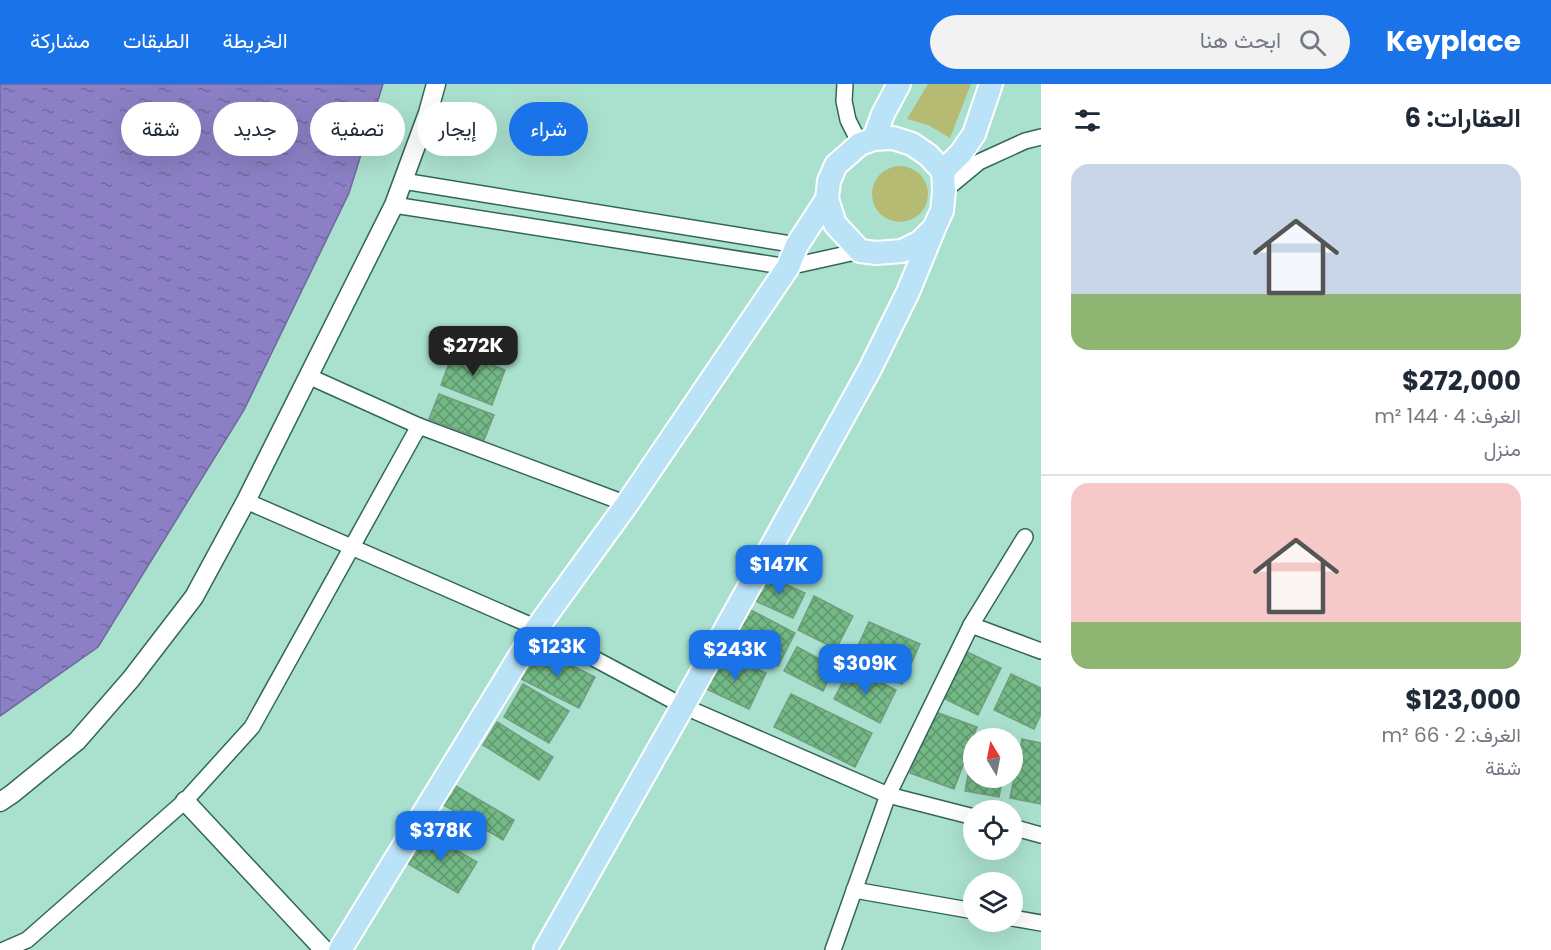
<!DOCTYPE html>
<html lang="ar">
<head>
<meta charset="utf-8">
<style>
	body { margin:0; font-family:Poppins,Vazirmatn,sans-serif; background:#f2f2f3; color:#1f2937; direction:rtl; height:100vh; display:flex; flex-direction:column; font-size:22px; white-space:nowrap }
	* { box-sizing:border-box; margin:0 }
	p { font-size:20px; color:#747a83 }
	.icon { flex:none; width:33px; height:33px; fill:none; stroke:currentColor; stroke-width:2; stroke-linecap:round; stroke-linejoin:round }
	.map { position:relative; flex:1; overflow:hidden; direction:ltr }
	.sheet { display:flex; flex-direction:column; background:#fff; width:510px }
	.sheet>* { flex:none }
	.top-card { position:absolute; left:18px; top:18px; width:570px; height:54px; direction:rtl; display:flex; gap:12px }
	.needle { width:39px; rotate:350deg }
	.fabs { position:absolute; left:963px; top:644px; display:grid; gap:12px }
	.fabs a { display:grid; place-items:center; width:60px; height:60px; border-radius:50%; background:#fff; box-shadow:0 6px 24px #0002; font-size:30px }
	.price { position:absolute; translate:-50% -51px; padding:0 14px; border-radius:12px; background:#1a73e8; color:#fff; font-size:20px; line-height:39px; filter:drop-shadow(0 2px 3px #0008) }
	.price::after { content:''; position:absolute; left:50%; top:36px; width:18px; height:14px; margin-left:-9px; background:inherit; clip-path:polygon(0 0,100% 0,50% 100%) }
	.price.selected { background:#222; color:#fff }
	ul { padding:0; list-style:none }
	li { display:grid; align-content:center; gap:12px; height:318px; padding:0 30px }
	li+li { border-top:2px solid #e0e1e3 }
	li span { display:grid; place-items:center; height:186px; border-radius:18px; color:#555 }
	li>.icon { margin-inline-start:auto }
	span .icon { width:108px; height:108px; fill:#fffc; stroke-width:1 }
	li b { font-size:26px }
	h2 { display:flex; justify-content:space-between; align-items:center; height:72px; padding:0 30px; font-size:26px }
	.pill { padding:0 21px; border-radius:27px; background:#fff; box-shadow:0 6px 24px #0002; font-size:21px; line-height:54px }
	.pill.selected { background:#1a73e8; color:#fff }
	header { display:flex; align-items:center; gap:36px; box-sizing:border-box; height:84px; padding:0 30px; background:#1a73e8; color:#fff }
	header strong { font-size:28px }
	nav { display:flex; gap:33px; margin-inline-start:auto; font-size:21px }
	.search { width:420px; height:54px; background:#f2f2f3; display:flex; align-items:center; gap:15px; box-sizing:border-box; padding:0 21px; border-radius:33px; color:#747a83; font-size:22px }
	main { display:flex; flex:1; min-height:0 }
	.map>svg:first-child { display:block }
	.green { fill:#b6bb74 }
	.water { fill:url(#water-ripples); stroke:#6c6a99; stroke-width:1.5 }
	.building { fill:url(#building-cross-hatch); stroke:#749c7d; stroke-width:1.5 }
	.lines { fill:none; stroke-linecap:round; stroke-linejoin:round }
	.minor-casing { stroke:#326757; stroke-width:18 }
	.tertiary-casing { stroke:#326757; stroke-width:21 }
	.primary-casing { stroke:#fff; stroke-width:26 }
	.minor { stroke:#fff; stroke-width:15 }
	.tertiary { stroke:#fff; stroke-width:18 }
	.primary { stroke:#bae3f8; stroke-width:22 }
</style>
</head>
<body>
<header>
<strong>Keyplace</strong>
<div class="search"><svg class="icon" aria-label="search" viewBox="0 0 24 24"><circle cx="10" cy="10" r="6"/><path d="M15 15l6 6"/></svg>ابحث هنا</div>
<nav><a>الخريطة</a><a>الطبقات</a><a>مشاركة</a></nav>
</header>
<main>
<section class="sheet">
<h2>العقارات: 6<svg class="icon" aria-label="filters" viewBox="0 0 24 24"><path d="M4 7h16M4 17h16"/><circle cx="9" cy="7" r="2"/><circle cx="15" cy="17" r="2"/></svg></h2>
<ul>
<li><span style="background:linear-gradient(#c9d6e8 70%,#8fb573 0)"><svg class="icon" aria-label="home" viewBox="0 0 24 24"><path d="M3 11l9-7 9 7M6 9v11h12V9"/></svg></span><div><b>$272,000</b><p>الغرف: 4 · 144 m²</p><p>منزل</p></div></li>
<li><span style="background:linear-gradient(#f6c9c9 75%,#8fb573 0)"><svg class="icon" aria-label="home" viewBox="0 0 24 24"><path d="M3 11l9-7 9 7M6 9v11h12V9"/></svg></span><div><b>$123,000</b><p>الغرف: 2 · 66 m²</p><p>شقة</p></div></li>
</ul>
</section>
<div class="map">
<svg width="1041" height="866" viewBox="0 0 1041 866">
	<defs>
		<pattern id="water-ripples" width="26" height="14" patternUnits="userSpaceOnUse" patternTransform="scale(1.5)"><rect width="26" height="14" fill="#8c7fc5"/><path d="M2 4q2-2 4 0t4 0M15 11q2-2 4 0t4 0" fill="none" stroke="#7269a1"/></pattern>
		<pattern id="building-cross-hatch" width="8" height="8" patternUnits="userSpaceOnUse" patternTransform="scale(1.5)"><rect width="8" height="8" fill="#73b986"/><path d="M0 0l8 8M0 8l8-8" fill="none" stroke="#5e976e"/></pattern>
	</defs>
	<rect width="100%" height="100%" fill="#aae1ce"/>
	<g class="green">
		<polygon points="928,0 971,0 950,54 928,41 907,35"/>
		<circle cx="900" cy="110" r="28"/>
	</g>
	<polygon class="water" points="0,0 383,0 349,109 244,326 98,563 0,632"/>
	<g class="building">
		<polygon points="454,266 505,286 492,321 441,301"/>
		<polygon points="439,310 494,331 484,356 429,335"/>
		<polygon points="765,491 805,509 793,534 753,516"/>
		<polygon points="814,512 853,532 836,565 798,546"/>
		<polygon points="749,525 795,549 778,582 731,558"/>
		<polygon points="869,538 920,560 902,600 851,577"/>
		<polygon points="535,563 595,593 579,624 519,594"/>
		<polygon points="797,563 835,583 823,607 784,587"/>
		<polygon points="963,566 1001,584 978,631 941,613"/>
		<polygon points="721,569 766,589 749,625 704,604"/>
		<polygon points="851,583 896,606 880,639 834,615"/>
		<polygon points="1011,590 1041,604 1041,630 1034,645 994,626"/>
		<polygon points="523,600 569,627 549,659 504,633"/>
		<polygon points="791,610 872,649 855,683 774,643"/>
		<polygon points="933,627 977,643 954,705 910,689"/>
		<polygon points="497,638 553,673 539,696 483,661"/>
		<polygon points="1022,655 1041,659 1041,720 1010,714"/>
		<polygon points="974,660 974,693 1003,693 999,713 965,707"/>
		<polygon points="454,701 514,736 503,756 442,720"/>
		<polygon points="423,747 477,778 458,809 405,778"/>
	</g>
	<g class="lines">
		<defs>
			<g id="minor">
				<polyline points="845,0 844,17 848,36 860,60"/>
				<polyline points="403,97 797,161"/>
				<polyline points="944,107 979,78 1025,57 1041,53"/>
				<polyline points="394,121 788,183 860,167"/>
				<polyline points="419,342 627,420"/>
				<polyline points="246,417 537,544 683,622 888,711 974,733"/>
				<polyline points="971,541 1041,567"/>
				<polyline points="1012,743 1041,751"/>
				<polyline points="854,806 974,827"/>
				<polyline points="1012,834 1041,839"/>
				<polyline points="4,866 27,856 185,717 252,643 419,342 308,292"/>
				<polyline points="833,866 888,711 971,541 1025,453"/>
			</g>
			<g id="tertiary">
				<polyline points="185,717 324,866"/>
				<polyline points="0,718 12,710 77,657 131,595 194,513 246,417 394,121 428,29 436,0"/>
			</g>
			<g id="primary">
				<polyline points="874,55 883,30 899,0"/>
				<polyline points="943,87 961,69 974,50 991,0"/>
				<polyline points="340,866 537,544 627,420 788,183 797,161 827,115 829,97 836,81 860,60 874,55 893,54 912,60 928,71 943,87 944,107 942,127 934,144 920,158 902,167 876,169 860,167 835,140 827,115"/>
				<polyline points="545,866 683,622 870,285 908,208 933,147"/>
			</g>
		</defs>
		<use href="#minor" class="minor-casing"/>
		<use href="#tertiary" class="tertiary-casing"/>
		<use href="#primary" class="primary-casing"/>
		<use href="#minor" class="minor"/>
		<use href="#tertiary" class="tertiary"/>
		<use href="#primary" class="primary"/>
	</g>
</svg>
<div class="fabs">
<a><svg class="needle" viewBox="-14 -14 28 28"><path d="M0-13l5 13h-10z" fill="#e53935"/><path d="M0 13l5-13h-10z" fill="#747a83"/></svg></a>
<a><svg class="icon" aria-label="locate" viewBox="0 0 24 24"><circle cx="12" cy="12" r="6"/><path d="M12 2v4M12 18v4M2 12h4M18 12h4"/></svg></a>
<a><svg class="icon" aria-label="layers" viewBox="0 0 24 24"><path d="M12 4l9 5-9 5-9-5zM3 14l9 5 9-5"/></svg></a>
</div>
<b class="price selected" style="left:473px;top:293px">$272K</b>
<b class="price" style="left:779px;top:512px">$147K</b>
<b class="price" style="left:557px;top:594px">$123K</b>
<b class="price" style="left:735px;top:597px">$243K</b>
<b class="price" style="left:865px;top:611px">$309K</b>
<b class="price" style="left:441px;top:778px">$378K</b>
<div class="top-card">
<a class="pill selected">شراء</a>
<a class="pill">إيجار</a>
<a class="pill">تصفية</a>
<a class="pill">جديد</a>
<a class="pill">شقة</a>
</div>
</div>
</main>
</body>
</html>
